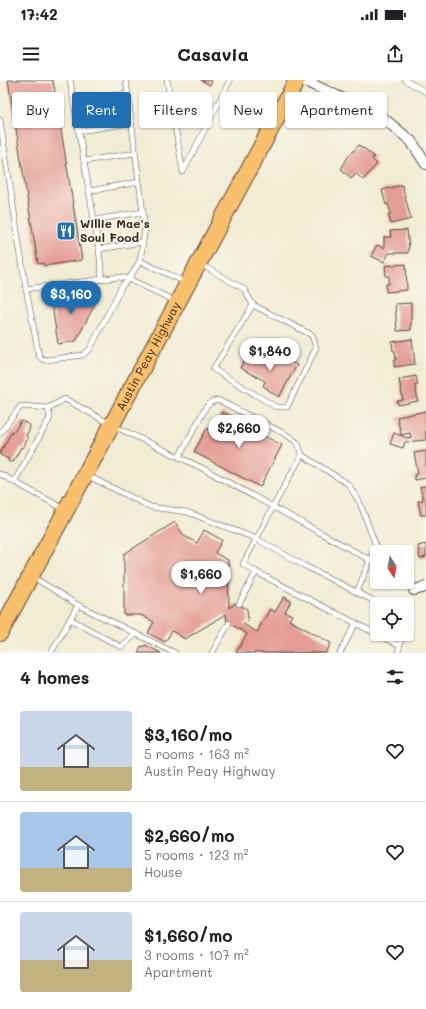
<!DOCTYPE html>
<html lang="en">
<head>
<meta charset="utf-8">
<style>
	body { margin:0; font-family:Mali,sans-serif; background:#f2f2f2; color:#202124; height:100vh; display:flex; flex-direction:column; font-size:15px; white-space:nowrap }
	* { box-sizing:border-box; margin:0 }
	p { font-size:13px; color:#757577 }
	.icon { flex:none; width:22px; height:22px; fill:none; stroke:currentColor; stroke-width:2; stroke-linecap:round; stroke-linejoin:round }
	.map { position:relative; height:573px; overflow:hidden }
	.panel { display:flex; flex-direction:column; background:#fff; flex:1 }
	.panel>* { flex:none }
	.top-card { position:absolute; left:12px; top:12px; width:402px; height:36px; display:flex; gap:8px }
	.needle { width:26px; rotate:169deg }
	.tools { position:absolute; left:370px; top:465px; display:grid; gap:8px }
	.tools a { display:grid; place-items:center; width:44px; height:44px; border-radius:4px; background:#fff; box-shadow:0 1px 3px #0004; font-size:20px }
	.price { position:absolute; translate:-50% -34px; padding:0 9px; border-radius:14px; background:#fff; color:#222; font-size:13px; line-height:26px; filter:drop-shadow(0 1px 2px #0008) }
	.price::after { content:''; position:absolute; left:50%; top:24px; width:12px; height:9px; margin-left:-6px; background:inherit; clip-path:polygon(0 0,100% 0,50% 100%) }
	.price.current { background:#1f6fb2; color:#fff }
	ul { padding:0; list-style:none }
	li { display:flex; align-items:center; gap:12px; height:100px; padding:0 20px }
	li+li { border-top:1px solid #e0e0e0 }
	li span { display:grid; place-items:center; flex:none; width:112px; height:80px; border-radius:4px; color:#555 }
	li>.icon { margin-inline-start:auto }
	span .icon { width:48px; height:48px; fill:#fffc; stroke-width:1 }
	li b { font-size:17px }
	h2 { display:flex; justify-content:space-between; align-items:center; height:48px; padding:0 20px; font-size:17px }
	.tag { padding:0 14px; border-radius:4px; background:#fff; box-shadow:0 1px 3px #0004; font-size:14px; line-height:36px }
	.tag.current { background:#1f6fb2; color:#fff }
	.status { display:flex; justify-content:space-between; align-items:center; height:28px; padding:0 20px; background:#fff; direction:ltr }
	.status svg { height:11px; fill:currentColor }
	header { display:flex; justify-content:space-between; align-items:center; height:52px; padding:0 20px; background:#fff; font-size:18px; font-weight:800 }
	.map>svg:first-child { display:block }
	.building { fill:#e49e96 }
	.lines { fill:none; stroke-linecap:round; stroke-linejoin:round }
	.lane-casing { stroke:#564739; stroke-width:6 }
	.street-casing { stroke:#564739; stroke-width:12 }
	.primary-casing { stroke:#564739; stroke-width:18 }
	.lane { stroke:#fff; stroke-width:5 }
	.street { stroke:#fff; stroke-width:10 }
	.primary { stroke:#f8bf6c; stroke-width:16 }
	.labels { text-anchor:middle; stroke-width:3.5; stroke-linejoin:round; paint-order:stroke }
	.poi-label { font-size:12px; font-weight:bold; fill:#3b2a1e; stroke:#fbf7ec; text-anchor:start }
	.street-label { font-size:12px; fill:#3b2a1e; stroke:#fbf7ec }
</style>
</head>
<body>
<div class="status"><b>17:42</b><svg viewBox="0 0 49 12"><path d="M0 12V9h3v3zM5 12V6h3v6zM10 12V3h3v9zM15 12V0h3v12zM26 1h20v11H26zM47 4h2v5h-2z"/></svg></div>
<header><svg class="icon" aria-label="menu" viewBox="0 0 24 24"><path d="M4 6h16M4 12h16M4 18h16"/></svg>Casavia<svg class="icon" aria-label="share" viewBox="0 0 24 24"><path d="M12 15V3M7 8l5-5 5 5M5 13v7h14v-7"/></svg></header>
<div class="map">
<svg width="426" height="573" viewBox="0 0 426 573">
	<rect width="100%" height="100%" fill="#fbf7ec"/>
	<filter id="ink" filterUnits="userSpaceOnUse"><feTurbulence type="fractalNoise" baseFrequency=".025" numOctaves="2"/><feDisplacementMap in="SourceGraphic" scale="8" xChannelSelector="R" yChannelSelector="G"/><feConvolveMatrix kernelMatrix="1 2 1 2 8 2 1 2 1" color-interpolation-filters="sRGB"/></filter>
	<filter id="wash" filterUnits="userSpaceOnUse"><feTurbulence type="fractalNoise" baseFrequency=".012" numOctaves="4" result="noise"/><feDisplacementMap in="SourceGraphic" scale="16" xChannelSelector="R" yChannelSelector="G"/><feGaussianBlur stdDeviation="0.9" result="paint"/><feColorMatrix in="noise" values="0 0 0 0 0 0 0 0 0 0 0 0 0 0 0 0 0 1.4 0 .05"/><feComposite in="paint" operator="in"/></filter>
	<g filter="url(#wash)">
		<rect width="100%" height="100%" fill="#f1ecd4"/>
		<g id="blocks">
			<g class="building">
				<polygon points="8,0 53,0 82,180 44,186 44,183 38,184"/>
				<polygon points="201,0 212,0 210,5"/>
				<polygon points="359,65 363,69 364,68 374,77 372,79 377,84 363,100 356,93 351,98 341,89 348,77"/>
				<polygon points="402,105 411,139 391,144 388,134 391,134 388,124 386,125 382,110"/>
				<polygon points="407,150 409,168 408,168 408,173 389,173 384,182 371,176 377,165 384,168 384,157 391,157 390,151"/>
				<polygon points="406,184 407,210 386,212 386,204 389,204 389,196 386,196 385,186"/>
				<polygon points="81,210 81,214 83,213 97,220 76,261 58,264 51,218 76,214 76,211"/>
				<polygon points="411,223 411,250 397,251 395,224"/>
				<polygon points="412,259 415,284 394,287 394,281 396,280 395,271 393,271 392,262"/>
				<polygon points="249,271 274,285 277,279 283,282 285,279 297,285 279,317 268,310 268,309 263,306 265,301 240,288"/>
				<polygon points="416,296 418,305 415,305 418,321 398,325 397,321 403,320 399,299"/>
				<polygon points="426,331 426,360 405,362 403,368 390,364 394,353 407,358 411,357 410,353 401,355 397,337"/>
				<polygon points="222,332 250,347 251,345 260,350 259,352 260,354 282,365 260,407 194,372 207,348 212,351"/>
				<polygon points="21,341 30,345 29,348 30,348 26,356 28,358 23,368 21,367 13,382 12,381 11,383 8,381 9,379 0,375 0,373 12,351 14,352"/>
				<polygon points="426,371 426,398 415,400 414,395 418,394 414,373"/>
				<polygon points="426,406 426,435 421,435 418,421 423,420 420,407"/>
				<polygon points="175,442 184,456 197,463 204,450 222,460 215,473 228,480 229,528 236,523 247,529 248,541 243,544 257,552 270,529 275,532 284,517 291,521 285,532 292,535 289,540 331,563 326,573 236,573 247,554 227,542 226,534 185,559 172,551 165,562 148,553 154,542 141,535 124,535 124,474"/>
				<polygon points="426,464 426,477 420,479 418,466"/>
				<polygon points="145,565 161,573 138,573 141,566 143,567"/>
			</g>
		</g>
	</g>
	<g filter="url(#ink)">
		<use href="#blocks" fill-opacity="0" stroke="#564739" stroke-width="1"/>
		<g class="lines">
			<defs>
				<g id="lane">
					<polyline points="70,0 99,169 143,162"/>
					<polyline points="126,0 145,148 140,181 185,202"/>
					<polyline points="167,0 183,92 230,0"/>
					<polyline points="405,0 426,12"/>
					<polyline points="74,21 127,14"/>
					<polyline points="0,40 26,209 119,197 129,199 175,221"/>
					<polyline points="79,51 131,43"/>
					<polyline points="84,81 135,73"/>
					<polyline points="89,111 139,102"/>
					<polyline points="94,140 143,132"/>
					<polyline points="99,169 102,200"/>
					<polyline points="200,184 244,209 253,225 213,289 276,327 287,327 316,268 312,255 253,225"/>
					<polyline points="26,209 39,276 42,279 47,280 83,275 90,269 122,206 129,199 140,181"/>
					<path d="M0 353 21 326 48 328 65 319 112 345 204 389 370 480 376 466 360 423 348 404 302 375C281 410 263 447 243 484L256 492 400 566"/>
					<polyline points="179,377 206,327 211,322 218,320 287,355 298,363 302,375"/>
					<polyline points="0,394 64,429"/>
					<polyline points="88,396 151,427 187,432 257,459 303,485 380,524"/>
					<polyline points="14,402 50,338 48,328"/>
					<polyline points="33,497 78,525 175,573"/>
					<polyline points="357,512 370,480"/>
					<polyline points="239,524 256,492"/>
					<polyline points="70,539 121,567 136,554"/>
					<polyline points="51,573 78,525"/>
					<polyline points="212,573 229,543"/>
					<polyline points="340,573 356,543"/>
					<polyline points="398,573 402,554"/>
				</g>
				<g id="street">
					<polyline points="303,0 382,37 411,61 426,84"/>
					<polyline points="414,510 426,507"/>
				</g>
				<g id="primary">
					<path id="s1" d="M0 553 297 0"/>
				</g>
			</defs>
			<use href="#lane" class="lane-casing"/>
			<use href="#street" class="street-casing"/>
			<use href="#primary" class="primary-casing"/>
			<use href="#lane" class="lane"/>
			<use href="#street" class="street"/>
			<use href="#primary" class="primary"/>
		</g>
	</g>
	<defs>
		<symbol id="restaurant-square" viewBox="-11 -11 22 22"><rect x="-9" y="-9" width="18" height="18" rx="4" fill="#1f6fb2" stroke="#fbf7ec"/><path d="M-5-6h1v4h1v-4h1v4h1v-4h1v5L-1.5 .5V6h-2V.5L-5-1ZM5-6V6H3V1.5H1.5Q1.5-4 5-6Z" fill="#fff"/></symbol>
	</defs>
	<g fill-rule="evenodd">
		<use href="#restaurant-square" x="55" y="140" width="22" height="22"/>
	</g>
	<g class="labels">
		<g class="poi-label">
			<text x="80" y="148">Willie Mae's<tspan x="80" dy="14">Soul Food</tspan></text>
		</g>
		<g class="street-label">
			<text dy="4" stroke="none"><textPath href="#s1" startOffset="314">Austin Peay Highway</textPath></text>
		</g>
	</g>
</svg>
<div class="tools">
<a><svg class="needle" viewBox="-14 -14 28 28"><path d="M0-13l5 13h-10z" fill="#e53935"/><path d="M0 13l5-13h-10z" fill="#757577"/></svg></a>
<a><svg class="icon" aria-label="locate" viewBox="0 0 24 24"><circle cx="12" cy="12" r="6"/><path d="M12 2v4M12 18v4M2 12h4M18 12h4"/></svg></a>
</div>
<b class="price current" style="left:71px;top:235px">$3,160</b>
<b class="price" style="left:270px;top:292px">$1,840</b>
<b class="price" style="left:239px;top:369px">$2,660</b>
<b class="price" style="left:201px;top:515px">$1,660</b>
<div class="top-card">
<a class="tag">Buy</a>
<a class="tag current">Rent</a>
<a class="tag">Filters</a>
<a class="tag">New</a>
<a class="tag">Apartment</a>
</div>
</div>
<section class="panel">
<h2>4 homes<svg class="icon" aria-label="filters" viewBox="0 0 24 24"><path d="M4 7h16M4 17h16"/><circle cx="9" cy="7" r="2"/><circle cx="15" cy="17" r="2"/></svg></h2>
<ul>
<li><span style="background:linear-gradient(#c9d6e8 70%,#c2b280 0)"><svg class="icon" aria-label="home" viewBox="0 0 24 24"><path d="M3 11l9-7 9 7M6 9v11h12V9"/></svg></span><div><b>$3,160/mo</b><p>5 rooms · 163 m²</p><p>Austin Peay Highway</p></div><svg class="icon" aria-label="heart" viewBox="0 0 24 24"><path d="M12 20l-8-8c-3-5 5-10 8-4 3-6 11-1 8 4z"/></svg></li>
<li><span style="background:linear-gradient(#a9c7e8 70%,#c2b280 0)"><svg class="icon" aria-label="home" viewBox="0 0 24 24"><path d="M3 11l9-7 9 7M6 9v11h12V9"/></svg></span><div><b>$2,660/mo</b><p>5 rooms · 123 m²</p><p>House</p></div><svg class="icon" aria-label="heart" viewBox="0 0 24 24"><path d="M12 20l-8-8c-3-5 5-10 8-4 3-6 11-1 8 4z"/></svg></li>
<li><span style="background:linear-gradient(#c9d6e8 60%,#c2b280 0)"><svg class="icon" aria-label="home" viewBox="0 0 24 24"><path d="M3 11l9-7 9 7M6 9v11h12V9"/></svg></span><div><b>$1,660/mo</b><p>3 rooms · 107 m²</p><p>Apartment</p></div><svg class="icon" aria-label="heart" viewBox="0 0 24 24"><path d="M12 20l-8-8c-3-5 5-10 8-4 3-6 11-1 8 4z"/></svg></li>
</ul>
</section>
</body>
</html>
